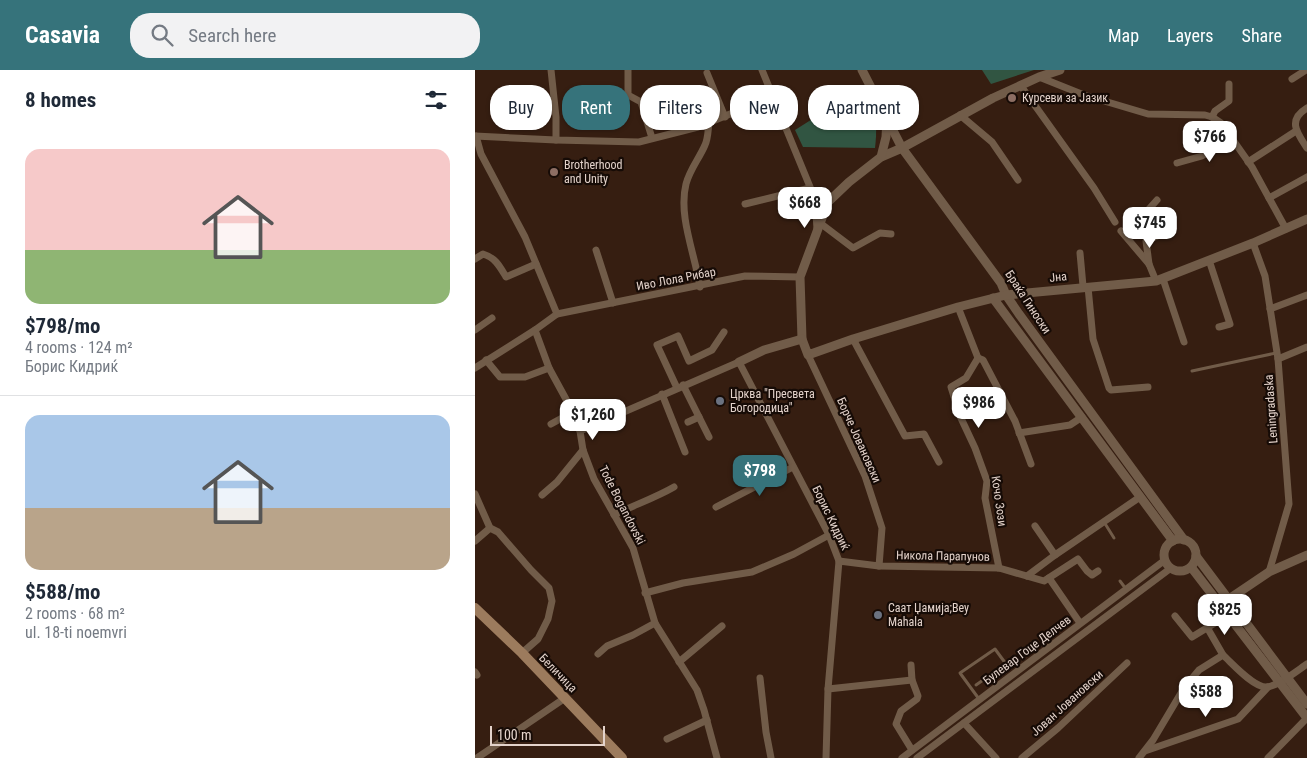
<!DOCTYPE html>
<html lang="en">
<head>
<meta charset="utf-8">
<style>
	body { margin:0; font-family:"Roboto Condensed",sans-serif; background:#f2f2f3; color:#1f2937; height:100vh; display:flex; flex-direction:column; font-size:19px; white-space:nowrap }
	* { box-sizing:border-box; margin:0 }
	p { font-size:16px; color:#747a83 }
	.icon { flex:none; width:28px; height:28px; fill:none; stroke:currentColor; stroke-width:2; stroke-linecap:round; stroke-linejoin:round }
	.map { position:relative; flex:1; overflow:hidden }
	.drawer { display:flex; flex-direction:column; background:#fff; width:475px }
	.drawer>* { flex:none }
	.banner { position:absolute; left:15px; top:15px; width:475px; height:45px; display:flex; gap:10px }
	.scale { position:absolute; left:15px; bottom:12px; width:115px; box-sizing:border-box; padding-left:5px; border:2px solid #e4d3cb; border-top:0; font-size:14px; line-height:18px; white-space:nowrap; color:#e4d3cb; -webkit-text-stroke:4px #160b06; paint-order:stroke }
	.price { position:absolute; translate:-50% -42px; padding:0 11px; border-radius:10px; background:#fff; color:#222; font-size:16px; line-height:32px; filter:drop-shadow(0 1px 2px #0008) }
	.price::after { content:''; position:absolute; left:50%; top:30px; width:15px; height:11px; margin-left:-8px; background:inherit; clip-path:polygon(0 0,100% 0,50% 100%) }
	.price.selected { background:#36737b; color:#fff }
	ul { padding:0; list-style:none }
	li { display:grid; align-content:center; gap:10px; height:265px; padding:0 25px }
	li+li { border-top:1px solid #e0e1e3 }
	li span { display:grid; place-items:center; height:155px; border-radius:15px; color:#555 }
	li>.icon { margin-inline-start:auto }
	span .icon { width:90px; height:90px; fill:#fffc; stroke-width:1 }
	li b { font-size:21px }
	h2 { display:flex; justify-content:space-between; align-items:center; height:60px; padding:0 25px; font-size:21px }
	.tag { padding:0 18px; border-radius:20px; background:#fff; box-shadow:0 1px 4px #0004; font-size:18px; line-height:45px }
	.tag.selected { background:#36737b; color:#fff }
	header { display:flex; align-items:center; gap:30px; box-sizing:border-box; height:70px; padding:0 25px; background:#36737b; color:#fff }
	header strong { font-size:24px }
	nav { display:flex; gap:28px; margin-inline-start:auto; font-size:18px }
	.search { width:350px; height:45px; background:#f2f2f3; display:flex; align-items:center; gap:12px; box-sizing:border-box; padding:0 18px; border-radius:20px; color:#747a83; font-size:19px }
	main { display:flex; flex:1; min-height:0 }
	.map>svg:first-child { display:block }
	.park { fill:#315542 }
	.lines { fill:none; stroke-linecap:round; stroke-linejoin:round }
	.service { stroke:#715c49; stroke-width:3 }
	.minor { stroke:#715c49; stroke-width:7 }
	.tertiary { stroke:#715c49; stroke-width:9 }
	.secondary { stroke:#9c7b5d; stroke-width:10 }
	.education-dot { fill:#8d6e63; stroke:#160b06; stroke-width:2 }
	.worship-dot { fill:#6b7280; stroke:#160b06; stroke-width:2 }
	.labels { text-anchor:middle; stroke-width:4.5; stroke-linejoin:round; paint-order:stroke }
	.poi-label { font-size:12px; fill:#e4d3cb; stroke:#160b06; text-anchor:start }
	.street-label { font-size:12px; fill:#e4d3cb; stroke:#160b06 }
</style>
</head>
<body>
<header>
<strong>Casavia</strong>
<div class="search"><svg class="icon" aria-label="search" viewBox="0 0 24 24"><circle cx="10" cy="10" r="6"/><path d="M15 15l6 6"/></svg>Search here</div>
<nav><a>Map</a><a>Layers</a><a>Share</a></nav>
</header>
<main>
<section class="drawer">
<h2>8 homes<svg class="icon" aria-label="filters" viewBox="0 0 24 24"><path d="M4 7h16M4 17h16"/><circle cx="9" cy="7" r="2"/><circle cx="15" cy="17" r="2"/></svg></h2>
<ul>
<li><span style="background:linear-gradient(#f6c9c9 65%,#8fb573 0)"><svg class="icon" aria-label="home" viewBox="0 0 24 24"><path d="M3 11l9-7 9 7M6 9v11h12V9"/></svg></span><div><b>$798/mo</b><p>4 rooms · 124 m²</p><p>Борис Кидриќ</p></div></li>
<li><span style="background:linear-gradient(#a9c7e8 60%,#b9a48a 0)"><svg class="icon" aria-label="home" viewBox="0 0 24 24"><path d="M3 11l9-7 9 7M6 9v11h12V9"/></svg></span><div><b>$588/mo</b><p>2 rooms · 68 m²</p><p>ul. 18-ti noemvri</p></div></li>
</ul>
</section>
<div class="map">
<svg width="832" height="688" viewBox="0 0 832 688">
	<rect width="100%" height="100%" fill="#361e11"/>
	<g class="park">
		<polygon points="507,0 559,0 516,14"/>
		<path d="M395 32C402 48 402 61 400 78L328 77 320 60 350 41Z"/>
	</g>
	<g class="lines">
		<g class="service">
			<polyline points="717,301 801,283"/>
			<polyline points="629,452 639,468"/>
			<polyline points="645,511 651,519"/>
			<polyline points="515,605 523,616"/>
			<polyline points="501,615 531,594 520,579 485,603 504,629"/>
		</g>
		<g class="minor">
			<polyline points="76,0 81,47 81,70"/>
			<polyline points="153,0 153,25 166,32 177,68"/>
			<polyline points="287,0 340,129 342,159"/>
			<polyline points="232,3 250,47"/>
			<polyline points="564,7 609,25 673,44 730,45 737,47 746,53 777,97 811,159"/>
			<polyline points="817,9 831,0"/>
			<polyline points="546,16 619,118 640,152"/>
			<path d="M832 38C812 50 822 63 832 78"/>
			<polyline points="485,45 517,72 543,110"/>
			<polyline points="737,47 740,41 754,31 754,14"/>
			<polyline points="0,66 81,70 164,72 223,57 297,27"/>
			<polyline points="1,66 6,84 50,167 82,244 60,260 74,298 98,342 105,361 108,380 119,409 158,478 180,553 222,620 229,640 242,688"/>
			<polyline points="773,92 821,61"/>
			<polyline points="702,93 727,86 755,66"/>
			<polyline points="794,128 832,107"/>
			<polyline points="270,134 335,118"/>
			<polyline points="345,153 378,178 405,163 416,164"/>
			<polyline points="646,161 674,194 681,211"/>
			<polyline points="674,170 665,149 682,130"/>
			<polyline points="778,173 790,206 803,289 814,434 794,502"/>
			<polyline points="121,180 138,233"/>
			<polyline points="605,183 608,216"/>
			<path d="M0 189 8 184C21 188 25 197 31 207L61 194"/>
			<polyline points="734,190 755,254 744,257"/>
			<polyline points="674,194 671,171 693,161"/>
			<polyline points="688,209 709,272"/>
			<path d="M225 217C220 184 203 146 211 114 215 99 224 89 230 75 233 69 233 60 234 53"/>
			<polyline points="613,217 618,269 634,318 636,320 673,317"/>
			<polyline points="483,237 503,288 491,308 476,317 485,346 500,378 512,411 510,428 524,498"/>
			<polyline points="795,239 832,225"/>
			<polyline points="82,244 270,206 325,207"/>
			<polyline points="0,260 17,248"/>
			<polyline points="378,269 430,366 449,364 464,392"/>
			<polyline points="333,285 390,406 407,458 404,496"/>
			<polyline points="503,288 508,290 540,351 556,394"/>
			<polyline points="803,289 832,277"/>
			<polyline points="11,290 25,307 50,307 74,298"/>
			<polyline points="0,298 60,260"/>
			<polyline points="208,315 234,367"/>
			<polyline points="202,318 182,275 203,266 214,291 237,280 249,262"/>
			<polyline points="187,324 210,382"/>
			<polyline points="213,352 224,347"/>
			<polyline points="76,354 98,342"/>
			<polyline points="105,361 264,292 354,465 364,491 353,619 351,688"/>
			<polyline points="544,363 595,355 607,347"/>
			<polyline points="0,424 15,458 23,462 56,500 74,518 77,531 73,549 63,569 47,583"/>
			<polyline points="67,425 82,412 108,380"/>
			<polyline points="241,437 318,397"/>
			<path d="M139 445C159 435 180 428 199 417"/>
			<polyline points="560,456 580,485"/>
			<polyline points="0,471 15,458"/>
			<polyline points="364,491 404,496 524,498 569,511 603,489 612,501 617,505 623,501"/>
			<polyline points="552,506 580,485 665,427"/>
			<polyline points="574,508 605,553"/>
			<polyline points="170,523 208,513 277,502 319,484 354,465"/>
			<polyline points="700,546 717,567 753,545"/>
			<polyline points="733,559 748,585"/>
			<polyline points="123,584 132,576 158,565 180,553"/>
			<polyline points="204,592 247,556"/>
			<polyline points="436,595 437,610 443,626 442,629 426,641 421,654 437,680"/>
			<polyline points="0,602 2,605"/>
			<polyline points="285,608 291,662 296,688"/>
			<polyline points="353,619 437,610"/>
			<polyline points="489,653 521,688"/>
			<polyline points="192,669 232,650"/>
			<polyline points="670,681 763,649 793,617"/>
			<polyline points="2,688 90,628"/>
			<polyline points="427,688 690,490"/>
			<polyline points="442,688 696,498"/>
			<polyline points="547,688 583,658 652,593"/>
			<path d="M664 688 678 670 709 618 724 600 748 585C757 593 778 617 791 617 802 617 823 600 832 594"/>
			<polyline points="793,688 832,648"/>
		</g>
		<g class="tertiary">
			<polyline points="387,0 427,78 526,213 531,225 544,244 709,470"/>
			<polyline points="585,0 564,7 518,28 427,78 406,87 374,112 353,132 325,207 327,269 333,285 378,269 483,237 531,225 681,211 778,173 832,149"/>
			<polyline points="406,87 411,67 412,48"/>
			<polyline points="518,228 698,471"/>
			<polyline points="264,292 289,280 327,269"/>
			<circle cx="705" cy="485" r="16"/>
			<polyline points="721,486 832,634"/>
			<polyline points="716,497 832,648"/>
			<polyline points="748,533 794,502 832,485"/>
		</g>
		<polyline class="secondary" points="0,538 47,583 147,688"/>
	</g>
	<g class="education-dot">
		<circle cx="537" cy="28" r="5"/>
		<circle cx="79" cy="102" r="5"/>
	</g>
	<g class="worship-dot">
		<circle cx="245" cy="331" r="5"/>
		<circle cx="403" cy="545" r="5"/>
	</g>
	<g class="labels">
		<g class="poi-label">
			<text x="547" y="32">Курсеви за Јазик</text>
			<text x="89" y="99">Brotherhood<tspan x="89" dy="14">and Unity</tspan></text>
			<text x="255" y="328">Црква "Пресвета<tspan x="255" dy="14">Богородица"</tspan></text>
			<text x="413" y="542">Саат Џамија;Bey<tspan x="413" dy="14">Mahala</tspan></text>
		</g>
		<g class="street-label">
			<text transform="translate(583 207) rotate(-6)" y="4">Јна</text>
			<text transform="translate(201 209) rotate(-11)" y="4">Иво Лола Рибар</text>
			<text transform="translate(553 232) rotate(57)" y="4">Браќа Гиноски</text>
			<text transform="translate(796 339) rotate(-94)" y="4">Leningradaska</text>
			<text transform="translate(384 370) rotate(66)" y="4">Борче Јовановски</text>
			<text transform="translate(524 431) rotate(82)" y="4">Кочо Зози</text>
			<text transform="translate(147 435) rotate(63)" y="4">Tode Bogandovski</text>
			<text transform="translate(356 448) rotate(64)" y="4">Борис Кидриќ</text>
			<text transform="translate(468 486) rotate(1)" y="4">Никола Парапунов</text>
			<text transform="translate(552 580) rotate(-37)" y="4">Булевар Гоце Делчев</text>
			<text transform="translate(83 603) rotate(46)" y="4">Беличица</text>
			<text transform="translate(592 633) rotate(-42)" y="4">Јован Јовановски</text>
		</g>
	</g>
</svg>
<div class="scale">100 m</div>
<b class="price" style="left:735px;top:93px">$766</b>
<b class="price" style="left:330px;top:159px">$668</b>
<b class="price" style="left:675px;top:179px">$745</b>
<b class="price" style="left:504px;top:359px">$986</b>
<b class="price" style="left:118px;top:371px">$1,260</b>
<b class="price selected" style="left:285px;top:427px">$798</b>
<b class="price" style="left:750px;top:566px">$825</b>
<b class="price" style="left:731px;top:648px">$588</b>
<div class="banner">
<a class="tag">Buy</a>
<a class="tag selected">Rent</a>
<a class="tag">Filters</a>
<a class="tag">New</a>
<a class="tag">Apartment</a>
</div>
</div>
</main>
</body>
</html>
